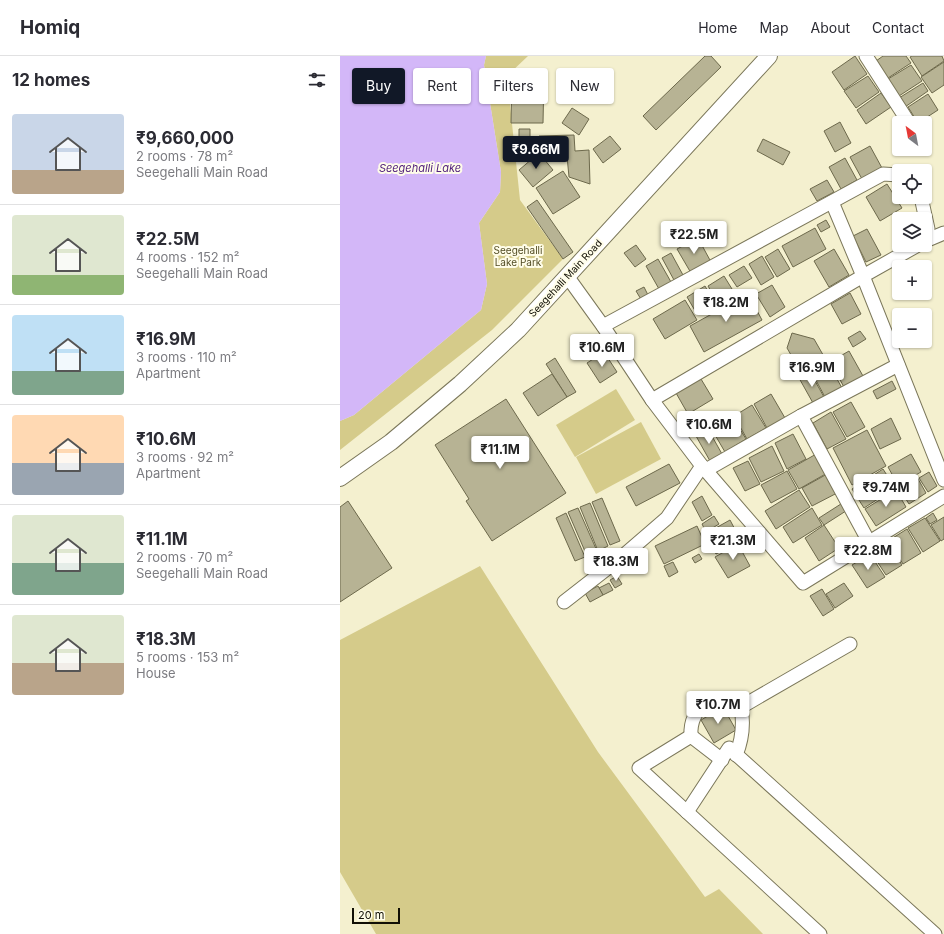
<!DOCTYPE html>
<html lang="en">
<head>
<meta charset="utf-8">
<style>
	body { margin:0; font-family:Inter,sans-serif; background:#f7f7f7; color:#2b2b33; height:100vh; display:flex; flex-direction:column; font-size:15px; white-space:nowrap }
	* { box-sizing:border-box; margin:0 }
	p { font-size:13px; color:#7c7c81 }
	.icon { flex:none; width:22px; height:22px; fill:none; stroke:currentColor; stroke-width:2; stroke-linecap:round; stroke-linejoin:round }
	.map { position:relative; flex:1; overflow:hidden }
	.side { display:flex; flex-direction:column; background:#fff; width:340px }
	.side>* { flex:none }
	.hud { position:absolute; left:12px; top:12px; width:380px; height:36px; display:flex; gap:8px }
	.needle { width:26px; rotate:328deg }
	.buttons { position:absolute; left:552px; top:60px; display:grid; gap:8px }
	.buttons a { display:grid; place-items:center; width:40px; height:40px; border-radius:4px; background:#fff; box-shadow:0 1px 3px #0004; font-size:20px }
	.scale { position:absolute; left:12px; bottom:10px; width:48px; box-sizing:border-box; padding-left:4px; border:2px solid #110f05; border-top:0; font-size:11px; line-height:14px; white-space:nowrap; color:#110f05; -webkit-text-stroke:3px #fffde9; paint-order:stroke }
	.price { position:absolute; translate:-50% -34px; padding:0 9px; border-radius:4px; background:#fff; color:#222; font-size:13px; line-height:26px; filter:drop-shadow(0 1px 2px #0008) }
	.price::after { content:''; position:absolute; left:50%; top:24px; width:12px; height:9px; margin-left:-6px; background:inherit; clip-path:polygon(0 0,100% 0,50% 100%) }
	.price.selected { background:#111827; color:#fff }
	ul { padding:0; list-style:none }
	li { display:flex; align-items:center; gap:12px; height:100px; padding:0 12px }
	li+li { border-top:1px solid #e1e1e2 }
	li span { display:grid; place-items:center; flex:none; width:112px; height:80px; border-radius:4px; color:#555 }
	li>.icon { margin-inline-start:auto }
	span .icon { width:48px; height:48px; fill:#fffc; stroke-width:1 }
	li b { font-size:17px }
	h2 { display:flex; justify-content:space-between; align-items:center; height:48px; padding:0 12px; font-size:17px }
	.pill { padding:0 14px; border-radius:4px; background:#fff; box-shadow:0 1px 3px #0004; font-size:14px; line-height:36px }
	.pill.selected { background:#111827; color:#fff }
	header { display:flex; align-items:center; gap:24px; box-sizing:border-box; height:56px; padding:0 20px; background:#fff; border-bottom:1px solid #e1e1e2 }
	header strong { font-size:19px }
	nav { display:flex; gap:22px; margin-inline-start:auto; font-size:14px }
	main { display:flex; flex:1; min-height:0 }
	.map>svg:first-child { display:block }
	.green { fill:#d5cb8a }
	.water { fill:#d3b7f8 }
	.building { fill:#b7b394; stroke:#6d694c }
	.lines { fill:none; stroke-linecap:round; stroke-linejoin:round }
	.minor-casing { stroke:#7b775a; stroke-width:15 }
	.tertiary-casing { stroke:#7b775a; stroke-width:18 }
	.minor { stroke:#fff; stroke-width:13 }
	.tertiary { stroke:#fff; stroke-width:16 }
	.labels { text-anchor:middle; stroke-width:4; stroke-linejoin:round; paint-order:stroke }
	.park-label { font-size:10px; fill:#524c24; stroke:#fffde9 }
	.street-label { font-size:10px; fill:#110f05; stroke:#fffde9 }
	.water-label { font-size:11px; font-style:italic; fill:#4f1d7a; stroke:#fffde9 }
</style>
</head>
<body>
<header>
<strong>Homiq</strong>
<nav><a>Home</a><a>Map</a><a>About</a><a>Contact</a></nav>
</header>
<main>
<section class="side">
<h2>12 homes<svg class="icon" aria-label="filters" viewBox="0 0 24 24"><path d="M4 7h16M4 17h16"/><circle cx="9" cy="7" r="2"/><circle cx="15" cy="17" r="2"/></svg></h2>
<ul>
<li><span style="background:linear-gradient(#c9d6e8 70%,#b9a48a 0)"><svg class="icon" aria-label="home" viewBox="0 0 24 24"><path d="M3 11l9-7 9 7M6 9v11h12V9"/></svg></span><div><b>₹9,660,000</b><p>2 rooms · 78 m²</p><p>Seegehalli Main Road</p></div></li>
<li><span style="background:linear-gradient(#dfe7d0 75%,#8fb573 0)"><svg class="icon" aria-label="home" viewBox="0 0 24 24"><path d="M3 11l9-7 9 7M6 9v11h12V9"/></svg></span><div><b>₹22.5M</b><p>4 rooms · 152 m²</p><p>Seegehalli Main Road</p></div></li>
<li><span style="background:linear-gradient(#bfe0f5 70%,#7fa58c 0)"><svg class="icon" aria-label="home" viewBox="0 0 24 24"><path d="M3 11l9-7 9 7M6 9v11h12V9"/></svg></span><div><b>₹16.9M</b><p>3 rooms · 110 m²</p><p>Apartment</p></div></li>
<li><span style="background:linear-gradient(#ffd9b3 60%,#9aa5b1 0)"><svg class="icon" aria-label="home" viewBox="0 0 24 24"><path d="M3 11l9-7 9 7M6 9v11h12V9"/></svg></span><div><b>₹10.6M</b><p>3 rooms · 92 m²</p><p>Apartment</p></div></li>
<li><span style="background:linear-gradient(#dfe7d0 60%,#7fa58c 0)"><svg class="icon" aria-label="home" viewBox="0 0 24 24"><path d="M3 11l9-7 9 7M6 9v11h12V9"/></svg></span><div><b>₹11.1M</b><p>2 rooms · 70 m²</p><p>Seegehalli Main Road</p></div></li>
<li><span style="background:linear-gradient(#dfe7d0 60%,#b9a48a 0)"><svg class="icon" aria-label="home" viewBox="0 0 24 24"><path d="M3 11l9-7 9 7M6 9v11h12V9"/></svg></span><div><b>₹18.3M</b><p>5 rooms · 153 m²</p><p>House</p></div></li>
</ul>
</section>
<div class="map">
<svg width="604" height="878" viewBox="0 0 604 878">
	<rect width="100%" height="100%" fill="#f4f0cf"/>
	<g class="green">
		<polygon points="146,0 188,0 167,20 180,144 223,203 152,274 0,394 0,365 14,359 141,254 147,228 139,167 160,136 161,116 144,9"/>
		<polygon points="276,333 295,364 235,401 216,369"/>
		<polygon points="301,366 321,403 256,438 236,401"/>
		<polygon points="140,510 258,696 365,841 379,833 423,878 36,878 0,816 0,584"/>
	</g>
	<polygon class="water" points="0,0 146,0 144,9 161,116 160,136 139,167 147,228 141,254 14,359 0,365"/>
	<g class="building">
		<polygon points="365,0 371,0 381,11 316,74 303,60"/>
		<polygon points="515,0 527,18 504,34 492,16"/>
		<polygon points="543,0 566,0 571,7 548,22 536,5"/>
		<polygon points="572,0 602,0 604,5 582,20 570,1"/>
		<polygon points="604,6 604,29 592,37 581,21"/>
		<polygon points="571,9 582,25 559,40 548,23"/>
		<polygon points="172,18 204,19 203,67 171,67"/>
		<polygon points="528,20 539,36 516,52 504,35"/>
		<polygon points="583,27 588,35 565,51 559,42"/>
		<polygon points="541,37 551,51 526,68 517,54"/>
		<polygon points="588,38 598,54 578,67 568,51"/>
		<polygon points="232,52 249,63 239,79 222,67"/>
		<polygon points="500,66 511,87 495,96 484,75"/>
		<polygon points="179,73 190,73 190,82 179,81"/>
		<polygon points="234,79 235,95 249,94 250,128 229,121 227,100 207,100 206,95 199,96 199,80"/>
		<polygon points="270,80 281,93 263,107 253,93"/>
		<polygon points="423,83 450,96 443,109 417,95"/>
		<polygon points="530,90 542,112 522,123 510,101"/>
		<polygon points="199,97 213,114 193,131 179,114"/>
		<polygon points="505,102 517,124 501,133 489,111"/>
		<polygon points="223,115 240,141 213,158 196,132"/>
		<polygon points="487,124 494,136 477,145 470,133"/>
		<polygon points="547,128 562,152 540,165 526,141"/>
		<polygon points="197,144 233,196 223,203 187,151"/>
		<polygon points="486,164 490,171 481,176 477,169"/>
		<polygon points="475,172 486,193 453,211 442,190"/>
		<polygon points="527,173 541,199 526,206 513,180"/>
		<polygon points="358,182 371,206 351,217 337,193"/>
		<polygon points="296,189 306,203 295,211 284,197"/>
		<polygon points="438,193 450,213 437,221 425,201"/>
		<polygon points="494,193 509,219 489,231 474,205"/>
		<polygon points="331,197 343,219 334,224 322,202"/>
		<polygon points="422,200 434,221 421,229 409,208"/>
		<polygon points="318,203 331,226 319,233 306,210"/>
		<polygon points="404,210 412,222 397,231 389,219"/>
		<polygon points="384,220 392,233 375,242 368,230"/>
		<polygon points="432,229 445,251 430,261 416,238"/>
		<polygon points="365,230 375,248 357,258 347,241"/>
		<polygon points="304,231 309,241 302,245 296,235"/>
		<polygon points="510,237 521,258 502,268 491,248"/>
		<polygon points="408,238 422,264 364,296 350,270"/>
		<polygon points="345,244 357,264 325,283 313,263"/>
		<polygon points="520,275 526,283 513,291 508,282"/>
		<polygon points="452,277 474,283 486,304 462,318 447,292"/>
		<polygon points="509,295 523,320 504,331 490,306"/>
		<polygon points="264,296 277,316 260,327 247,307"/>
		<polygon points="215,302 236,336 227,341 206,308"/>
		<polygon points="488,307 502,332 485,341 472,317"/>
		<polygon points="470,316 484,341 473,347 459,322"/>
		<polygon points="212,318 227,341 198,360 183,337"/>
		<polygon points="361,323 373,343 348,358 336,337"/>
		<polygon points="552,325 556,333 537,343 533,335"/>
		<polygon points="431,338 445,362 427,372 414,348"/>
		<polygon points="166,343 226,437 152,485 126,445 129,443 95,389"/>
		<polygon points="511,346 525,371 507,381 493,356"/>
		<polygon points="412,349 426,372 407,383 394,360"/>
		<polygon points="491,356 506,383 487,393 473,367"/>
		<polygon points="392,360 406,383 385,396 371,372"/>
		<polygon points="551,362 561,383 540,393 531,373"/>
		<polygon points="368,373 382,398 370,405 356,380"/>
		<polygon points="527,374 546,410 512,429 493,392"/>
		<polygon points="453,378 466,403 447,413 435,387"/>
		<polygon points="432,390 444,415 421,426 409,402"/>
		<polygon points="478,397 489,416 459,433 448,414"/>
		<polygon points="571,398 581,416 558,429 548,411"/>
		<polygon points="408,405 420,428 405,435 393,412"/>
		<polygon points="329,408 340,427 296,450 286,431"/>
		<polygon points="543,413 555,432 524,452 512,433"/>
		<polygon points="447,415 457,433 431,447 421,429"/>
		<polygon points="589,416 597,430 588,436 579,422"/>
		<polygon points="489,417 499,436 472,450 462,432"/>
		<polygon points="577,421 586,437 569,448 559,432"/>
		<polygon points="459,434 470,451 436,473 425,455"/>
		<polygon points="556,434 566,451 536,470 525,453"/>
		<polygon points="362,440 372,459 362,465 352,446"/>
		<polygon points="262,442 280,485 270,489 252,446"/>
		<polygon points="8,445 52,512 0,546 0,451"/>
		<polygon points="504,446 509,453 484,469 479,462"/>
		<polygon points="250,447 268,490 258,495 240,451"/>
		<polygon points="238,452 257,495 247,500 228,456"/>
		<polygon points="472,452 482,469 453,487 443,471"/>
		<polygon points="226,457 245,501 235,505 216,462"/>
		<polygon points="593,457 597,464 590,468 586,462"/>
		<polygon points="374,460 379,468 366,476 362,468"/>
		<polygon points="604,461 604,483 601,485 591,469"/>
		<polygon points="585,462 600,485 583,496 568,472"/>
		<polygon points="390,464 401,485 376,498 365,478"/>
		<polygon points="484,469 499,492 479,505 465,482"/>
		<polygon points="357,470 365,488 324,508 315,490"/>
		<polygon points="567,473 581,497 563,508 548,485"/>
		<polygon points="547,486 562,509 546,519 531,496"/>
		<polygon points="398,488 410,510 388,522 375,501"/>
		<polygon points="359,498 362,503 355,507 352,502"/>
		<polygon points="530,498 545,521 527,532 512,509"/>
		<polygon points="333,506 338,516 329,521 324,510"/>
		<polygon points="277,520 282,528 275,532 270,524"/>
		<polygon points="269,527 273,534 263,539 259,532"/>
		<polygon points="504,527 513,540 495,552 486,538"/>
		<polygon points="258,530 263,539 250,546 245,537"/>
		<polygon points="482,533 494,553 483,560 470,540"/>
		<polygon points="383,651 396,674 374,687 361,664"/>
	</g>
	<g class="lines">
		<defs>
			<g id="minor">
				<polyline points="526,0 569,67"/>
				<polyline points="581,141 588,173 585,184"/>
				<polyline points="492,146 523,220 604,424"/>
				<polyline points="585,185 604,177"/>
				<polyline points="227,220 263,270 312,344 362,410 463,527 604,440"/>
				<polyline points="263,270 543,118 559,119"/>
				<polyline points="312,344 523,220 578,189"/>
				<polyline points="461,360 529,486"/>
				<polyline points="366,414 461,360 558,309"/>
				<polyline points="224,546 283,500 327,462 362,410"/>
				<path d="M351 680C349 650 376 634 401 651"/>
				<path d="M396 699C403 682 404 668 401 651L510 588"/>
				<polyline points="382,704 351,680 299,712 480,878"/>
				<polyline points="347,756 389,692 595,878"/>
			</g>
			<polyline id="tertiary" points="0,422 51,386 120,328 178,274 429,0"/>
		</defs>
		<use href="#minor" class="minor-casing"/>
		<use href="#tertiary" class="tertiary-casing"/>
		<use href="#minor" class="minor"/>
		<use href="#tertiary" class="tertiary"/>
	</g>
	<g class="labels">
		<g class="park-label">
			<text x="178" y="198">Seegehalli<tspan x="178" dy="12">Lake Park</tspan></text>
		</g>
		<g class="street-label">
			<text transform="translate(225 222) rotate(-47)" y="4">Seegehalli Main Road</text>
		</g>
		<g class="water-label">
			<text x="80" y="116">Seegehalli Lake</text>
		</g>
	</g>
</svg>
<div class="buttons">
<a><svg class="needle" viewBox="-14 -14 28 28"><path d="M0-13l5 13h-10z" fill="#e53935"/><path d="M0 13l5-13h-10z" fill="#7c7c81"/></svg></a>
<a><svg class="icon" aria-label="locate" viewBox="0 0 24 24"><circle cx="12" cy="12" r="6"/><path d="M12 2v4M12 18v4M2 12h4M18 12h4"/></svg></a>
<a><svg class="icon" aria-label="layers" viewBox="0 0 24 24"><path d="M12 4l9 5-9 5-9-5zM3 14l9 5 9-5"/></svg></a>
<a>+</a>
<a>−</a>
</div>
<div class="scale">20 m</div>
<b class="price selected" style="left:196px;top:114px">₹9.66M</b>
<b class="price" style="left:354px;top:199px">₹22.5M</b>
<b class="price" style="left:386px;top:267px">₹18.2M</b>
<b class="price" style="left:262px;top:312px">₹10.6M</b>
<b class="price" style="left:472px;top:332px">₹16.9M</b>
<b class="price" style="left:369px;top:389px">₹10.6M</b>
<b class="price" style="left:160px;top:414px">₹11.1M</b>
<b class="price" style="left:546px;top:452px">₹9.74M</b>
<b class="price" style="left:393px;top:505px">₹21.3M</b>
<b class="price" style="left:528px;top:515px">₹22.8M</b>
<b class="price" style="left:276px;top:526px">₹18.3M</b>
<b class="price" style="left:378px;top:669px">₹10.7M</b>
<div class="hud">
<a class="pill selected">Buy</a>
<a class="pill">Rent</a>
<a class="pill">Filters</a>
<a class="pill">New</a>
</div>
</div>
</main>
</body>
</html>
